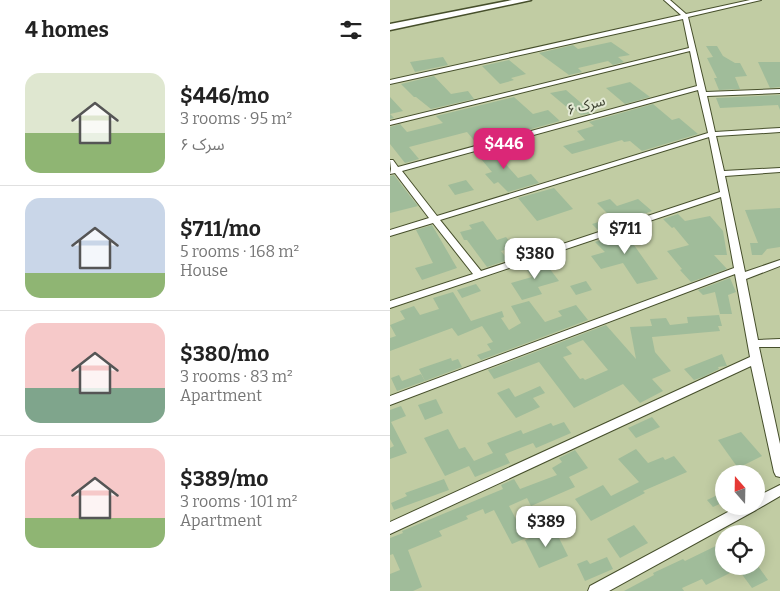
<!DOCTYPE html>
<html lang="en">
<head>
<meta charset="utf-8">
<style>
	body { margin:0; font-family:Bitter,"Noto Sans Arabic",serif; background:#f2f2f2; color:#222; height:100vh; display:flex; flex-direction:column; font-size:19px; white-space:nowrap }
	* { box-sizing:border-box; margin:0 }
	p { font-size:16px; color:#767676 }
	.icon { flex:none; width:28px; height:28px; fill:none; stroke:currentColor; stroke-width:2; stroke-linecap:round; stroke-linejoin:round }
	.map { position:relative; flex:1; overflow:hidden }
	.drawer { display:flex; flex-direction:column; background:#fff; width:390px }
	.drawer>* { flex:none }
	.needle { width:32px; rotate:340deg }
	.controls { position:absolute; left:325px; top:465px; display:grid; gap:10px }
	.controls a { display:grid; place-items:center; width:50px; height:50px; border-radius:50%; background:#fff; box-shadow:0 2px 12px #0003; font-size:25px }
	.price { position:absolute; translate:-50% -42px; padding:0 11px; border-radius:10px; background:#fff; color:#222; font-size:16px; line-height:32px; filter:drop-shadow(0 1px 2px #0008) }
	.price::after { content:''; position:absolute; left:50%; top:30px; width:15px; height:11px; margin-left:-8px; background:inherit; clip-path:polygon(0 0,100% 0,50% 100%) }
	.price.selected { background:#db2777; color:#fff }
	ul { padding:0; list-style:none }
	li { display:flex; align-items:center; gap:15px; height:125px; padding:0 25px }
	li+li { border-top:1px solid #e0e0e0 }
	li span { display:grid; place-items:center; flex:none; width:140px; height:100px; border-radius:15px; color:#555 }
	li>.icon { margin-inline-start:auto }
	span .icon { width:60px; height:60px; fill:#fffc; stroke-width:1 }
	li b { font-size:21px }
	h2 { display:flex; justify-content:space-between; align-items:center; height:60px; padding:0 25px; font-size:21px }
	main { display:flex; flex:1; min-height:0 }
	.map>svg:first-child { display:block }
	.building { fill:#a0bc9a; fill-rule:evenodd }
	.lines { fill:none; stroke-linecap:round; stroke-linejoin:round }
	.street-casing { stroke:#464f2b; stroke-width:2 }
	.primary-casing { stroke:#464f2b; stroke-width:3 }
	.street { fill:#fff; fill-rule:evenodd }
	.primary { fill:#fff; fill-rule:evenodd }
	.labels { text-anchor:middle; stroke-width:4; stroke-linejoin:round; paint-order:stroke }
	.far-street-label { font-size:14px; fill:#3b3f2f; stroke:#e4ead5 }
</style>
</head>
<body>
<main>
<section class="drawer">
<h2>4 homes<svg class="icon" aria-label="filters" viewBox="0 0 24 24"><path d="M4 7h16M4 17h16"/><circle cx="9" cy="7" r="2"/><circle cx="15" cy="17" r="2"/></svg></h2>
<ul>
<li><span style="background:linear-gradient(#dfe7d0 60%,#8fb573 0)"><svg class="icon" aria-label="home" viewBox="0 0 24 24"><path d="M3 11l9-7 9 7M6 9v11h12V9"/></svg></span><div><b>$446/mo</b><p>3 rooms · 95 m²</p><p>سرک ۶</p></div></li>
<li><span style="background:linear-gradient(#c9d6e8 75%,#8fb573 0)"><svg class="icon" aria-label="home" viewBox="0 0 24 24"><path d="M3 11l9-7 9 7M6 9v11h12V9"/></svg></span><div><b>$711/mo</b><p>5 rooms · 168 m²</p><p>House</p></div></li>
<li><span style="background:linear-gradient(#f6c9c9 65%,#7fa58c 0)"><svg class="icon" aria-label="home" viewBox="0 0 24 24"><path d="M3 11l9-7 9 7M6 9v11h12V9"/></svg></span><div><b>$380/mo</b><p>3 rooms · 83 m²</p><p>Apartment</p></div></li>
<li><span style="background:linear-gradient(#f6c9c9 70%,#8fb573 0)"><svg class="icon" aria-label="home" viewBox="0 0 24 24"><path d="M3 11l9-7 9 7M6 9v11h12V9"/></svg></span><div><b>$389/mo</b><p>3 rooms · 101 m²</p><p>Apartment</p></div></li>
</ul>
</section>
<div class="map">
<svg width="390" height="591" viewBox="0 0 390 591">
	<rect width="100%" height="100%" fill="#c1cca3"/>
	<g class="building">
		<polygon points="221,42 240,55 228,57 234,62 223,65 218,61 188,68 192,72 179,75 149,53 183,45 188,49"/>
		<polygon points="316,46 327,46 333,56 345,63 350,63 357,76 345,77 350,89 329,90 324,78 327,78 317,58 323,57"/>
		<polygon points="53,57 58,65 25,72 20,62"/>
		<polygon points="119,60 136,74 121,78 124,80 110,84 92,66"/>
		<polygon points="368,62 390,62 390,87 380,88"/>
		<polygon points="44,76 61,94 78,91 84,99 41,109 26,97 24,97 11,84"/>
		<polygon points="240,82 260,97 235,104 216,88"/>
		<polygon points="176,90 190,102 202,113 191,115 183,108 179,109 160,93"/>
		<polygon points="390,95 390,110 388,105 330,108 326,98"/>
		<polygon points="0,97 13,111 0,114 4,118 0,119"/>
		<polygon points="124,97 143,114 158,110 170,121 87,144 77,132 19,147 29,159 15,163 0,144 0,127 10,124 17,132 53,123 46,116"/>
		<polygon points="263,104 282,120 289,118 308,134 252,151 240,141 234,142 232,140 182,154 173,146 195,140 187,131 204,126 199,122"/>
		<polygon points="113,145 123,157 112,160 128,178 141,174 149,183 118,192 108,182 104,184 95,174 102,172 86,153"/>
		<polygon points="4,175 20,196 28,206 0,213 0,176"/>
		<polygon points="76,180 84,190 65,195 58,185"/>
		<polygon points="164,188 183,209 147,221 128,198"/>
		<polygon points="220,199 227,206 248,199 262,211 208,230 202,224 222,218 207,203"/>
		<polygon points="390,208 390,247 377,249 372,255 362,255 360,243 368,243 355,210"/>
		<polygon points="288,214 295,221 320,216 333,231 337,255 324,255 337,269 301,282 290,270 292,269 277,251 299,245 284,227 282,228 273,219"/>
		<polygon points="93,221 107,240 116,237 124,247 111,251 118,260 97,267 77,240 74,240 70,232 82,229 79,225"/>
		<polygon points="42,225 67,268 32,280 25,268 43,263 26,230"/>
		<polygon points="254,225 261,232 239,238 268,279 247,284 233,263 211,269 201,256 215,252 205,242"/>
		<polygon points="153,260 169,281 148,287 152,294 132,300 121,283 142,277 134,266"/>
		<polygon points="340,278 346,292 338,295 342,314 330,314 325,292 313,295 308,290"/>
		<polygon points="196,281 202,290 186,295 180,286"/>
		<polygon points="86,284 91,291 72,298 67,290"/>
		<polygon points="63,292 81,321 112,311 114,317 111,318 119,330 131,323 121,306 139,301 155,322 172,316 168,311 186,305 198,320 91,360 87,355 101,350 97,344 103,342 92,326 68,336 62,328 0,351 0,338 6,336 0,325 15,319 10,311 24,306 30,315 49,309 43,298"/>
		<path d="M329 315 332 326H328L330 331 262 337 265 352 281 371 262 379 273 391 250 403 233 384 184 408 149 362 104 379 98 370 216 325 246 359 240 327 262 326 260 319 276 318 280 325 298 323 297 317ZM193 340 218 370 195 380 193 378 190 379 173 357 182 354 176 347Z"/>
		<polygon points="332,354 337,366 328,367 329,369 313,377 304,380 294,369"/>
		<polygon points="61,358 62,361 68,359 72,367 35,381 29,369"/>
		<polygon points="31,374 35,381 7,391 1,378 9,375 12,381"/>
		<polygon points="150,386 155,393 143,398 150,407 126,418 107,393 119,388 125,397"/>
		<polygon points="46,399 53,413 35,420 28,405"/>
		<polygon points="11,406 16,416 1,422 17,453 0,459 0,448 4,446 0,439 0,410"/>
		<polygon points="262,417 270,427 246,438 238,428"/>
		<polygon points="174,422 181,433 146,448 143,443 115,454 120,463 85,477 79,466 55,476 34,438 58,429 69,449 75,447 84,461 103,453 97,443 131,430 133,434 161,423 163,426"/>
		<polygon points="351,432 372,456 348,468 328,440"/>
		<polygon points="246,449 258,463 273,457 275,460 284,456 297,472 253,491 255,493 201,521 185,499 213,485 221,496 249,482 228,459"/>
		<polygon points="185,450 198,468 179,477 185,487 141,506 137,498 119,506 136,538 122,544 104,510 95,514 93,509 76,516 78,519 49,531 52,536 18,550 32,587 23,591 0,591 0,574 10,570 3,554 0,555 0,538 13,533 12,531 113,489 111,485 124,479 130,489 167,475 162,468 172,462 169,458"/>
		<polygon points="54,479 59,490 4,510 1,503 17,496 15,493"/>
		<polygon points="334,492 334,502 323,507 317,500"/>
		<polygon points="244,525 258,543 230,558 217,539"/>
		<polygon points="164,528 178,556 149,568 135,540"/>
		<polygon points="334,542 334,566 368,566 378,580 362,588 348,569 316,585 312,579 292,588 294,591 234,591 264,575 263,573 293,559 295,561"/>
		<polygon points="217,557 223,569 195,581 187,564 197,560 200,564"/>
	</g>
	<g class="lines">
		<defs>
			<g id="street">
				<path d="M274 0H280L296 14 360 0H371L298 17 316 92 390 89V93L317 96 325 132 390 128V132L326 136 334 171 390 168V172L335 176 355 272 390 260V266L356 279 368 340 390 339V347H369L390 444V477L386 476 384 472 361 366 0 534V522L360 357 345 274 0 405V396L344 268 331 197 0 308V301L83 274 43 223 0 236V230L39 218 5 173 0 174 1 169 0 160H3L8 167 307 86 300 51 0 125V121L299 48 293 19 0 84V80L291 15ZM308 90 318 133 47 216 12 171ZM319 137 330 192 91 271 50 220Z"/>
				<polygon points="390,485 390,496 366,510 219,591 198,591 200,586 349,506 366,506 366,497"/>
			</g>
			<polygon id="primary" points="122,0 141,0 0,30 0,24"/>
		</defs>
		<use href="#street" class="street-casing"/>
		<use href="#primary" class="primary-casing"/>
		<use href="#street" class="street"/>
		<use href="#primary" class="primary"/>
	</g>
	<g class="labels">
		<g class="far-street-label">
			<text transform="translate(196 105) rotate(-15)" y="5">سرک ۶</text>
		</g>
	</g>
</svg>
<div class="controls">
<a><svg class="needle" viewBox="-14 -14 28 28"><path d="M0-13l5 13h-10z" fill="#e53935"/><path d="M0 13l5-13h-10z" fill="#767676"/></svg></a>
<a><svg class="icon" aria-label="locate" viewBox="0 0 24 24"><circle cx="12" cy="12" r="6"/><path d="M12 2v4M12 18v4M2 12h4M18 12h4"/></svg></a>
</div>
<b class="price selected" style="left:114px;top:170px">$446</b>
<b class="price" style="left:235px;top:255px">$711</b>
<b class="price" style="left:145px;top:280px">$380</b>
<b class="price" style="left:156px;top:548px">$389</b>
</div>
</main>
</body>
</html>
